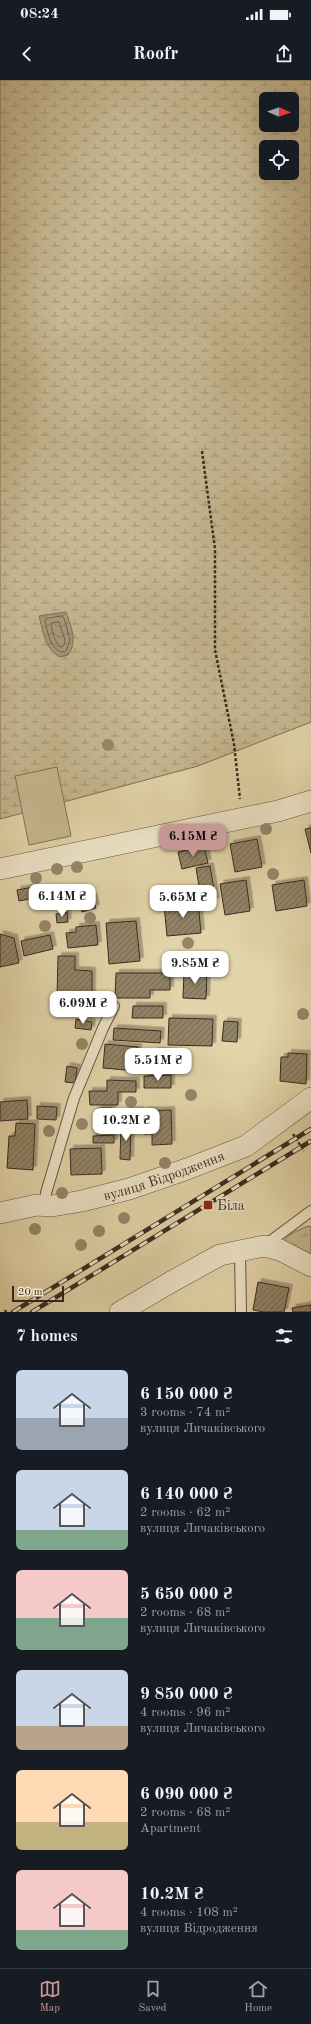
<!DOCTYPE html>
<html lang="en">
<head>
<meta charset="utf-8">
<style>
	body { margin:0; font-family:"Old Standard TT",serif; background:#242831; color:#f1f3f6; height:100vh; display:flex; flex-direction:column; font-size:15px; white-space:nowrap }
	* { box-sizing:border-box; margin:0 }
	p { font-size:13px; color:#9ea1a6 }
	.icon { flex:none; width:22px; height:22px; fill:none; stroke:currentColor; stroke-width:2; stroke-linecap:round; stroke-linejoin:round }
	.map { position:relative; height:1232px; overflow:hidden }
	.panel { display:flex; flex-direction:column; background:#171b24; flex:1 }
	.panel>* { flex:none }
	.needle { width:26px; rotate:92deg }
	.buttons { position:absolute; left:259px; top:12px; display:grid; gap:8px }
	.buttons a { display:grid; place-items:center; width:40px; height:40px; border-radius:6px; background:#171b24; box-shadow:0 4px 16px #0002; font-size:20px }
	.scale { position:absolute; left:12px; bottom:10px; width:52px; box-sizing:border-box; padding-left:4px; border:2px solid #392a1f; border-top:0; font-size:11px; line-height:14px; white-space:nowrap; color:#392a1f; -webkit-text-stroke:3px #ede4c8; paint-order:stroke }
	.price { position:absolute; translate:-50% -34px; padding:0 9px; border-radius:8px; background:#fff; color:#222; font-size:13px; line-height:26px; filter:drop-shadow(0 1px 2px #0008) }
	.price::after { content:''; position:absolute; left:50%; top:24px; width:12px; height:9px; margin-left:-6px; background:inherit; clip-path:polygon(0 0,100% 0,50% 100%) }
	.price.on { background:#c59692; color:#111 }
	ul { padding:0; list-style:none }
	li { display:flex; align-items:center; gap:12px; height:100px; padding:0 16px }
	li span { display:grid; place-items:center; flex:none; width:112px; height:80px; border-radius:6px; color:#555 }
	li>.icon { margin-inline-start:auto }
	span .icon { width:48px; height:48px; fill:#fffc; stroke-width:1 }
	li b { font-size:17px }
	h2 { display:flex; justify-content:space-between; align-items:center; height:48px; padding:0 16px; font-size:17px }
	.status { display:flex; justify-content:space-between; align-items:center; height:28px; padding:0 20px; background:#171b24; direction:ltr }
	.status svg { height:11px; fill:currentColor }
	header { display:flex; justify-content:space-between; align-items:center; height:52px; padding:0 16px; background:#171b24; font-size:18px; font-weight:700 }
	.dock { display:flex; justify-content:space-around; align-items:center; height:56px; border-top:1px solid #363941; background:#171b24; font-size:11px; color:#9ea1a6 }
	.dock a { display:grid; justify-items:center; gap:2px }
	.dock .on { color:#c59692 }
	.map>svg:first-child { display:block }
	.grass { fill:url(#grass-tufts); stroke:#807158 }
	.wetland { fill:url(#wetland-marsh); stroke:#807158; fill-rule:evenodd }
	.park { fill:#c6b892; stroke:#807158 }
	.water { fill:url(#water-waves); stroke:#7c6e56 }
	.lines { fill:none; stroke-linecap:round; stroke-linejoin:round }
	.shore { stroke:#71624d; stroke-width:1 }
	.building { fill:url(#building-hatch); stroke:#392a1f; filter:url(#shadow) }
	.service-casing { stroke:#645542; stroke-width:12 }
	.minor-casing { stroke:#645542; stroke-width:22 }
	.path { stroke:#392a1f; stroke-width:2.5; stroke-dasharray:3 2; stroke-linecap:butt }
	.service { stroke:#ede4c8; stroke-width:10 }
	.minor { stroke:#ede4c8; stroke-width:21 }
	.rail-casing { stroke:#392a1f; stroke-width:4.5 }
	.rail { stroke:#ede4c8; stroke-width:3; stroke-dasharray:9; stroke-linecap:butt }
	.tree { fill:#95866a }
	.poi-dot { fill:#8f2418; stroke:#ede4c8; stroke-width:1.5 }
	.labels { text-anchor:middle; stroke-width:3; stroke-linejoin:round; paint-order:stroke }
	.street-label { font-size:14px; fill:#392a1f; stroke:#ede4c8 }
	.poi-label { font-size:14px; fill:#392a1f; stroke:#ede4c8; text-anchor:start }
</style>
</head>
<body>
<div class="status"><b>08:24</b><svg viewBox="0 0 49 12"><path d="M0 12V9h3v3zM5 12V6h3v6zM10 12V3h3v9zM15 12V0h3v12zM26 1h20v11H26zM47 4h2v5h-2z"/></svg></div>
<header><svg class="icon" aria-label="back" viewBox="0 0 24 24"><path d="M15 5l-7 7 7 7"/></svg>Roofr<svg class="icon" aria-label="share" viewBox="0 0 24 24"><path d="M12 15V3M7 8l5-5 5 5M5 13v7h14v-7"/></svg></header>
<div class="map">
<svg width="311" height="1232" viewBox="0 0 311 1232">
	<defs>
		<pattern id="grass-tufts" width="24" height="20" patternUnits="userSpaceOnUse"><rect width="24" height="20" fill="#c6b892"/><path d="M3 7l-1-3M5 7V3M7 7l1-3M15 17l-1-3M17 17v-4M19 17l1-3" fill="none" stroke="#a29677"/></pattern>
		<pattern id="wetland-marsh" width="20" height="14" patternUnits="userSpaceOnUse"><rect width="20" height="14" fill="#c6b892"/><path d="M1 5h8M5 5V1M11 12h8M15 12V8" fill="none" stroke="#a29677"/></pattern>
		<pattern id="water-waves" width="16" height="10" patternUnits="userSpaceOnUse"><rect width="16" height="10" fill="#a99b7b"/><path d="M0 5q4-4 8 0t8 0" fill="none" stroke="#8b7f64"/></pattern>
		<pattern id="building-hatch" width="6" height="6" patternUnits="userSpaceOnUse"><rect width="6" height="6" fill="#918367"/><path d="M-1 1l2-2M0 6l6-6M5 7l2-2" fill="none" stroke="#776b54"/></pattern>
		<filter id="shadow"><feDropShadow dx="3.5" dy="-3.5" stdDeviation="0" flood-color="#0004"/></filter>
	</defs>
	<rect width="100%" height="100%" fill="#e3d5aa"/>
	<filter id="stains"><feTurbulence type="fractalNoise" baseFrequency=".005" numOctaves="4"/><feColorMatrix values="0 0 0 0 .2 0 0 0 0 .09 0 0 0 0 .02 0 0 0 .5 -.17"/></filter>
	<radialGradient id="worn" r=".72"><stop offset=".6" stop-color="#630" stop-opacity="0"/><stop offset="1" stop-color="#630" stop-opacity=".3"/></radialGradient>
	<path class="grass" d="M308 1146 311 1147V1176L282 1165C286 1154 297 1151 308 1146Z"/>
	<path class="wetland" d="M0 0H311V642L198 686 0 739ZM266 19H292V45H266ZM266 67H292V93H266Z"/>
	<polygon class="park" points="57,687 71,756 29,765 15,696"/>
	<path class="water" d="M66 532C71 547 78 561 68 575L60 577C45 569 43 551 39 536Z"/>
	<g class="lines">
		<g class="shore">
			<path d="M62 536 64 538 70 560 66 571 61 572C49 567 48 552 45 541L46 539Z"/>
			<path d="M59 542 65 560 64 565 62 567C54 564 53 553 51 545L52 543Z"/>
		</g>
	</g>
	<g class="building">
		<polygon points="311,748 311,773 305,749"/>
		<polygon points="257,759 262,787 235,792 230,764"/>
		<polygon points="204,766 208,783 182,789 178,772"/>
		<polygon points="210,786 216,821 202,824 196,788"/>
		<polygon points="246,800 250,831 225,835 220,804"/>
		<polygon points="304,800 307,826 276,831 272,805"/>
		<polygon points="34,807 36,818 19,821 17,810"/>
		<polygon points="93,817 96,828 82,832 79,821"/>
		<polygon points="198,821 201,853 167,856 164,825"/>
		<polygon points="67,832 68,842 57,843 56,834"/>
		<polygon points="136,841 140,881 109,884 106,843"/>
		<polygon points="96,845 98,865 68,868 66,853 76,852 76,847"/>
		<polygon points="0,854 14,858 19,883 0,887"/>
		<polygon points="50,855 53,869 24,876 21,861"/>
		<polygon points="58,876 75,876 75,890 92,891 92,918 57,917"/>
		<polygon points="184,891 207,892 206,919 183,918"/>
		<polygon points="116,893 170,893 170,910 150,910 150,918 115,918"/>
		<polygon points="133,926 163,926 163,938 132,938"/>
		<polygon points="169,938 213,939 212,966 168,965"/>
		<polygon points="76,939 92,942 91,950 75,948"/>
		<polygon points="224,941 238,942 237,962 222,961"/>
		<polygon points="114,948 161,951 160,963 113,960"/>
		<polygon points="105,964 138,967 136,991 103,988"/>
		<polygon points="155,971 173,972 172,984 154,983"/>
		<polygon points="288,973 307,974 306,1004 280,1001 281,977 288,977"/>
		<polygon points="67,986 77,988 75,1003 65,1002"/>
		<polygon points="171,995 171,1008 144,1008 144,996"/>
		<polygon points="107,1000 136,1001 136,1012 118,1012 118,1025 90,1025 89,1011 107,1011"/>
		<polygon points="27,1020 28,1039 0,1041 0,1022"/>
		<polygon points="37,1026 57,1027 56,1040 37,1039"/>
		<polygon points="98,1028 112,1028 111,1054 97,1053"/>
		<polygon points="140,1030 141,1043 131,1044 130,1031"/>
		<polygon points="171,1030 172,1064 152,1065 152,1054 144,1054 143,1031"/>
		<polygon points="16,1043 35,1044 33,1090 7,1088 9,1056 15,1056"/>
		<polygon points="121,1045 131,1045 130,1080 120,1079"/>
		<polygon points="114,1055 114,1063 93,1063 93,1056"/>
		<polygon points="101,1068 102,1094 71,1095 70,1069"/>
		<polygon points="258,1202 289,1208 284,1232 263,1232 253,1230"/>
		<polygon points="311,1225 311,1232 293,1232 292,1228"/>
	</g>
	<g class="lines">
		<defs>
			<g id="service">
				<polyline points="45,1126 46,1113 74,1018 103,948 114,926"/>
				<polyline points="264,1166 311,1131"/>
				<polyline points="240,1171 241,1232"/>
			</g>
			<g id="minor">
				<polyline points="0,789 278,731 311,721"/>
				<path id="s1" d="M0 1133 37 1125 52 1126 82 1121 129 1109 187 1089 246 1066 311 1018"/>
				<polyline points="120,1232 171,1202 220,1175 264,1166 280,1170 311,1186"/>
			</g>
		</defs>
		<use href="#service" class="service-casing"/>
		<use href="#minor" class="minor-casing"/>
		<g class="path">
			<polyline points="202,371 215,469 215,570 234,664 240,719"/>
			<polyline points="293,1054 304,1071"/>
			<polyline points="5,1230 6,1232"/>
		</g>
		<use href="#service" class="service"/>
		<use href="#minor" class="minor"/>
		<defs>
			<g id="rail">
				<polyline points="13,1232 311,1049"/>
				<polyline points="32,1232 311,1061"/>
			</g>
		</defs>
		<use href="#rail" class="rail-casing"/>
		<use href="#rail" class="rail"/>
	</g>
	<g class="tree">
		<circle cx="108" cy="665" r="6"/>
		<circle cx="266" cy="749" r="6"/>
		<circle cx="77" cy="787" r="6"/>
		<circle cx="57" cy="789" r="6"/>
		<circle cx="273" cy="794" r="6"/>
		<circle cx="36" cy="798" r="6"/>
		<circle cx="90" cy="838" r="6"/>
		<circle cx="45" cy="846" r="6"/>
		<circle cx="188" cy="863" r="6"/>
		<circle cx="303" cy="934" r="6"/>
		<circle cx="82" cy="964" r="6"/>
		<circle cx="191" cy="1015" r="6"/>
		<circle cx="131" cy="1022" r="6"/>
		<circle cx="117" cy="1038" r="6"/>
		<circle cx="82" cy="1044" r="6"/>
		<circle cx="49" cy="1051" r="6"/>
		<circle cx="165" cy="1083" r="6"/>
		<circle cx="62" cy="1113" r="6"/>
		<circle cx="124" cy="1138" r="6"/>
		<circle cx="35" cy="1149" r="6"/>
		<circle cx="99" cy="1151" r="6"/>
		<circle cx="81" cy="1165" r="6"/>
	</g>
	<rect class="poi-dot" x="203" y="1120" width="10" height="10" rx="2"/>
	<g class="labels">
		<g class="street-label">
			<text dy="5" stroke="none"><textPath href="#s1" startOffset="169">вулиця Відродження</textPath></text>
		</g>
		<g class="poi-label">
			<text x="217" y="1130">Біла</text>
		</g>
	</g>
	<rect width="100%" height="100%" filter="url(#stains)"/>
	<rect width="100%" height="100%" fill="url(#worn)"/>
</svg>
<div class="buttons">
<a><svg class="needle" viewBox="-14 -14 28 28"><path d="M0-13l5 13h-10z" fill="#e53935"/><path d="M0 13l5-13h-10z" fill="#9ea1a6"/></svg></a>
<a><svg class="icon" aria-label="locate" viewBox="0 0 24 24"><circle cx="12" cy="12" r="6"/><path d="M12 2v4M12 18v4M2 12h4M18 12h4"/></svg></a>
</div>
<div class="scale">20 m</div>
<b class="price on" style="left:193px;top:778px">6.15M ₴</b>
<b class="price" style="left:62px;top:838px">6.14M ₴</b>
<b class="price" style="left:183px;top:839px">5.65M ₴</b>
<b class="price" style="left:195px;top:905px">9.85M ₴</b>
<b class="price" style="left:83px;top:945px">6.09M ₴</b>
<b class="price" style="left:158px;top:1002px">5.51M ₴</b>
<b class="price" style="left:126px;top:1062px">10.2M ₴</b>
</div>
<section class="panel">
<h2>7 homes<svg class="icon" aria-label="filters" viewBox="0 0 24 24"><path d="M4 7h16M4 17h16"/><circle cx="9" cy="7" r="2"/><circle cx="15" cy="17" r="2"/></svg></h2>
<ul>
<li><span style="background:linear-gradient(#c9d6e8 60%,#9aa5b1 0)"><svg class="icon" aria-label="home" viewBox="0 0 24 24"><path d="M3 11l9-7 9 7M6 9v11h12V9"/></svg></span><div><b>6 150 000 ₴</b><p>3 rooms · 74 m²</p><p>вулиця Личаківського</p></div></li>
<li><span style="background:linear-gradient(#c9d6e8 75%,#7fa58c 0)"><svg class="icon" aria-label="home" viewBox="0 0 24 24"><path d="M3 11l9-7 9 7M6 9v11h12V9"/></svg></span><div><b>6 140 000 ₴</b><p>2 rooms · 62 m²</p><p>вулиця Личаківського</p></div></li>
<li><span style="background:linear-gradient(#f6c9c9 60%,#7fa58c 0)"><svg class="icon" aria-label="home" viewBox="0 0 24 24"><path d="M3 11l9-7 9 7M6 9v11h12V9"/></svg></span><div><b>5 650 000 ₴</b><p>2 rooms · 68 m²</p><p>вулиця Личаківського</p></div></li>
<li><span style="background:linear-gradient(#c9d6e8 70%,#b9a48a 0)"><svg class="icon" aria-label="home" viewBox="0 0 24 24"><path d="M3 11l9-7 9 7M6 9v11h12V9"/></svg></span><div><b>9 850 000 ₴</b><p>4 rooms · 96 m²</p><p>вулиця Личаківського</p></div></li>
<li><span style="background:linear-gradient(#ffd9b3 65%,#c2b280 0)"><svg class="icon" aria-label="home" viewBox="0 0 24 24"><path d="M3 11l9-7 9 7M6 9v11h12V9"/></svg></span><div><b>6 090 000 ₴</b><p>2 rooms · 68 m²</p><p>Apartment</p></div></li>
<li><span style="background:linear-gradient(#f6c9c9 75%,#7fa58c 0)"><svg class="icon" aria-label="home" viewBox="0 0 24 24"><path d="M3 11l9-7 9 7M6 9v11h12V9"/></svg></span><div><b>10.2M ₴</b><p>4 rooms · 108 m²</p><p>вулиця Відродження</p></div></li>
</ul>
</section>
<nav class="dock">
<a class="on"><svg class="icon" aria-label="map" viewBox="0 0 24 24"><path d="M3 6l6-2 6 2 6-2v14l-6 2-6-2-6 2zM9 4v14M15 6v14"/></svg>Map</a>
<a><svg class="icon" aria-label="saved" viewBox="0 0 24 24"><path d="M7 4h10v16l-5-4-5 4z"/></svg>Saved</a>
<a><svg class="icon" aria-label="home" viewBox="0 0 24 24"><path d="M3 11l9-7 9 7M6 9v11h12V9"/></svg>Home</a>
</nav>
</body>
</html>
